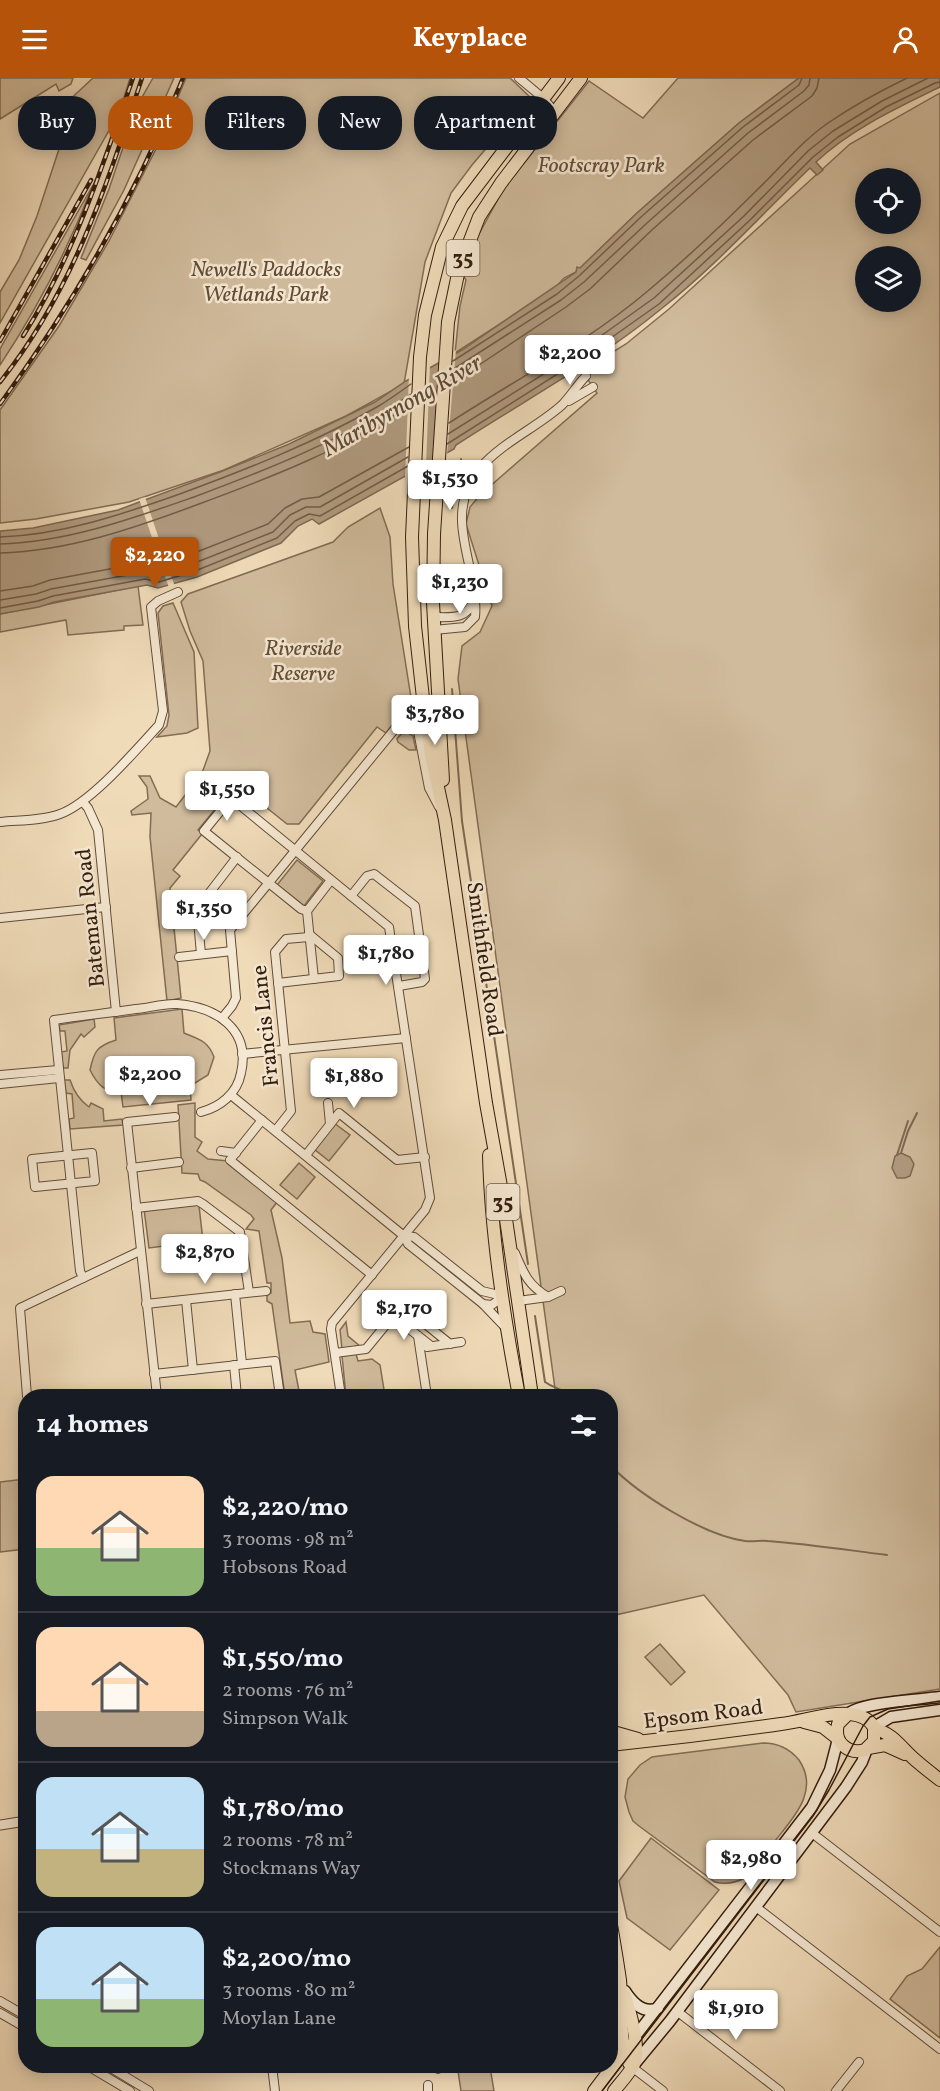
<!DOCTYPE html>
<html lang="en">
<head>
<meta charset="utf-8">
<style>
	body { margin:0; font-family:Vollkorn,serif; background:#20242c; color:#f1f3f6; height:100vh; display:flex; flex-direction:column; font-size:22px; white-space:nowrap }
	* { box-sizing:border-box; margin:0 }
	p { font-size:20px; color:#9ea1a6 }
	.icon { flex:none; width:33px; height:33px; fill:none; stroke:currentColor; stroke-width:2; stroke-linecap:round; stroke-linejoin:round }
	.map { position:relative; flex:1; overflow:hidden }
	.sheet { position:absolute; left:18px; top:1311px; width:600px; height:684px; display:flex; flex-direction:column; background:#171b24; border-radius:24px; box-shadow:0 3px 15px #0003 }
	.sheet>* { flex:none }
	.banner { position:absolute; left:18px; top:18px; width:600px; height:54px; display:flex; gap:12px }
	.controls { position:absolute; left:855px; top:90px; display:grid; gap:12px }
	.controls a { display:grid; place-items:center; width:66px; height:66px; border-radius:50%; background:#171b24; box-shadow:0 3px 15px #0003; font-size:30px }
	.price { position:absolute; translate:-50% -51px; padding:0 14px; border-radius:6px; background:#fff; color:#222; font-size:20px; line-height:39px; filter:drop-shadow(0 2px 3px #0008) }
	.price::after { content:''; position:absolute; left:50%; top:36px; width:18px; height:14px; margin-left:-9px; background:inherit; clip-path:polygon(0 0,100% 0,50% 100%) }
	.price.current { background:#b45309; color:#fff }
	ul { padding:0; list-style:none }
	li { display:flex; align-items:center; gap:18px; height:150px; padding:0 18px }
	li+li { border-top:2px solid #363941 }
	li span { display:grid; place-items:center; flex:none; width:168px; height:120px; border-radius:18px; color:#555 }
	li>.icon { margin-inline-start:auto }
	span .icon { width:72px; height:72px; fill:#fffc; stroke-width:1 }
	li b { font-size:26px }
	h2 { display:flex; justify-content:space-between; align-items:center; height:72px; padding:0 18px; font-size:26px }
	.pill { padding:0 21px; border-radius:24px; background:#171b24; box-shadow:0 3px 15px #0003; font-size:21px; line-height:54px }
	.pill.current { background:#b45309; color:#fff }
	header { display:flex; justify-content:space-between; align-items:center; height:78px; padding:0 18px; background:#b45309; color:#fff; font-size:27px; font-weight:700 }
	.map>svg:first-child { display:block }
	.green { fill:#d0bb9c; stroke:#826c54; stroke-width:1.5; fill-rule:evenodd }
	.water { fill:#b09a7f; stroke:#7e6851; stroke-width:1.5 }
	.pier { fill:#f0dbb9 }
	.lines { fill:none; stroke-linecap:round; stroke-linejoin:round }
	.shore { stroke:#725b46; stroke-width:1.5 }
	.stream { stroke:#7e6851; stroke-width:2 }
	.minor-casing { stroke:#624c38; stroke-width:10 }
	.tertiary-casing { stroke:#624c38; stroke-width:11 }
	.secondary-casing { stroke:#331c0d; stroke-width:13 }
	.primary-casing { stroke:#331c0d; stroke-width:14 }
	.trunk-casing { stroke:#331c0d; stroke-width:14 }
	.minor { stroke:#f5e8d2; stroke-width:8 }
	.tertiary { stroke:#f5e8d2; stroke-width:9 }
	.secondary { stroke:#f5e8d2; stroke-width:10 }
	.primary { stroke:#f0dbb9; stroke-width:12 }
	.trunk { stroke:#f0dbb9; stroke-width:12 }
	.tram { stroke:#331c0d; stroke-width:1.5 }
	.rail-casing { stroke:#331c0d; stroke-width:4.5 }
	.rail { stroke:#f5e8d2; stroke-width:2; stroke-dasharray:7; stroke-linecap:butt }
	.labels { text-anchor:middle; stroke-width:5; stroke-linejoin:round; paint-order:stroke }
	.shield { fill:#f5e8d2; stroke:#6d5948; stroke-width:1.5 }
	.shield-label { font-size:21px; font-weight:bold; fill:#331c0d }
	.park-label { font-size:22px; font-style:italic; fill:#624c38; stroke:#f5e8d2 }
	.street-label { font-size:22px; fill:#331c0d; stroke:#f5e8d2 }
	.water-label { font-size:24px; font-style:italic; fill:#5f4835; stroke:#f5e8d2 }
</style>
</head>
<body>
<header><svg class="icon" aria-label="menu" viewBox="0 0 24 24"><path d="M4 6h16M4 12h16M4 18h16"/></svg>Keyplace<svg class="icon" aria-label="person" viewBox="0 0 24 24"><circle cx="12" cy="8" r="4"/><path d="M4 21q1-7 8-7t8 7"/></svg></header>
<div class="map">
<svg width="940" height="2013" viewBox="0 0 940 2013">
	<rect width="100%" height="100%" fill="#f0dbb9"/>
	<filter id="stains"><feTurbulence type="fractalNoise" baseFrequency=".00333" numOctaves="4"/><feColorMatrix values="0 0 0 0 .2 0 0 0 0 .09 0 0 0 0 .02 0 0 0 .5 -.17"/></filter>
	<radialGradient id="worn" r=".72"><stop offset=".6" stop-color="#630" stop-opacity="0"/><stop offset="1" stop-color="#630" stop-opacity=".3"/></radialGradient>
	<g class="green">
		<polygon points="0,0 73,0 71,6 59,13 56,6 0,41"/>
		<polygon points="93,0 130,0 120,33 0,245 0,214 19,182 37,138 60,68 65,26"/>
		<polygon points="153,0 174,0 124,112 86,182 81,180 109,111 137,28"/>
		<polygon points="186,0 510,0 530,19 472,87 451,115 425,184 404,306 346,338 224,392 129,424 36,441 0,445 0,332 59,248 109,163 157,69"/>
		<polygon points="678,0 799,0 739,45 637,135 576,194 564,200 554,211 455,275 460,228 466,202 464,199 478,158 503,112 589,3 643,40"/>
		<path d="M940 15V1611L796 1634 788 1617 704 1517 611 1538 610 1318H556L458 601 462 568 480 554 492 528 466 446 470 429 480 417 597 315 582 293 626 266 669 231 850 66ZM866 100H910V146H866ZM866 178H910V224H866Z"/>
		<path d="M93 107C68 171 38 230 0 287V271Z"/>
		<polygon points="380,430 390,459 393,506 412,626 404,632 386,655 377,649 299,746 287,746 237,706 235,707 198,752 202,756 173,792 180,798 170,810 181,920 167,923 150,759 151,735 132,737 131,733 148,721 147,709 139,698 150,698 160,720 176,729 202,695 210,673 203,583 190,553 181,524 188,516 333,464 348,449"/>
		<polygon points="138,508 143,547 124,548 124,552 68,557 66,542 0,554 0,536"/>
		<polygon points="173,525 194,574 198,650 187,655 157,659 167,648 169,637 158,535 163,528"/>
		<polygon points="407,654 413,658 416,672 409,672 398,664 397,661 401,656"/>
		<polygon points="297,782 323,803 304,828 277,807"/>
		<path d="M182 931 184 955C199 961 208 963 214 979L208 997 190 1008 191 1022 123 1029 121 1014C105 1015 97 1006 90 992 94 973 97 968 116 962L114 940Z"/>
		<polygon points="94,941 95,949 84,959 81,956 70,972 68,990 63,990 61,974 67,973 65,953 60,953 59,947"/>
		<path d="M64 1002H70C74 1014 79 1022 89 1029L91 1025 103 1031 104 1043 122 1041 123 1047 70 1051 69 1041 74 1040 72 1016 66 1015Z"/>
		<polygon points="195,1025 195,1059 202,1064 197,1073 208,1081 228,1083 278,1123 271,1132 282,1180 290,1245 310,1243 313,1254 325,1256 329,1284 295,1292 300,1318 285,1318 272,1226 267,1223 267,1217 271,1215 271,1205 267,1205 259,1153 246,1151 254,1141 251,1137 205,1104 200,1102 198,1096 182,1095 178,1027"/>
		<polygon points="334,1045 350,1057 329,1083 314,1071"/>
		<polygon points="299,1085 315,1099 297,1121 280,1107"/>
		<polygon points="195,1125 199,1128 203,1163 149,1170 144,1131"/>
		<polygon points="346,1244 348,1258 361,1269 342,1271 340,1252"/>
		<polygon points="356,1276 358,1283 372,1281 380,1287 385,1318 346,1318 342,1278"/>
		<polygon points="25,1401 25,1471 0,1474 0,1404"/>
		<polygon points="660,1566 685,1594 671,1607 645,1579"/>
		<path d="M763 1665C777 1665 790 1671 799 1682 820 1713 793 1740 775 1763 766 1775 757 1789 746 1799 736 1805 727 1807 715 1804L639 1748 633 1743 629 1734 625 1719 628 1701 640 1687 652 1679 659 1678Z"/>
		<polygon points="651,1760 719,1812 670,1872 627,1840 619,1803"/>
		<polygon points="940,1869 940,1960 890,1921 907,1898 922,1891"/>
		<polygon points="490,1989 494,2013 461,2013 458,1993"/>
	</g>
	<g class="water">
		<path d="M799 0H940V9C897 30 851 51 816 84L823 92 817 97 810 90C761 137 715 189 661 231 598 283 525 322 456 367L454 371 319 446 312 441 298 448 281 465 197 499 158 510 147 507 54 524 39 529 0 536V453L33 450 118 432 220 394 289 366 375 324 406 303 462 272 576 194 577 189 580 190 637 135 739 45Z"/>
		<polygon points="901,1075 910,1079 914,1086 910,1098 905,1100 897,1100 892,1090 895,1078"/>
	</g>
	<g class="pier">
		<polygon points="456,272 447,377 433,384 440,280"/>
		<polygon points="430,286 426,388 405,400 409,297"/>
		<polygon points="145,419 175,509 169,510 139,421"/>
	</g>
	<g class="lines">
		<g class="shore">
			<polyline points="453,283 557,216 579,198 641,139 743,49 799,7 802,0"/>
			<polyline points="452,292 561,222 584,204 647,145 748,55 804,13 809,7 810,0"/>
			<polyline points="452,303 473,291 566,229 590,211 653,151 753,62 812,18 817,10 819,0"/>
			<path d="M449 345C515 302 588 264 649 212 687 180 724 145 759 110 782 88 802 63 828 45 853 28 880 13 907 0"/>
			<polyline points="448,356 577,275 654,220 744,138 808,73 833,53 882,23 928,0"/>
			<polyline points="447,366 581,281 659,226 749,143 813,79 838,59 886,29 935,5 940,4"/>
			<path d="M0 459C61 457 120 437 177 417 245 392 314 365 377 329 389 322 400 314 411 306"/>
			<path d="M0 466C67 464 131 441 194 419 269 391 345 361 411 316"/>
			<path d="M0 475C69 473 135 450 199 426 272 399 346 370 410 327"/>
			<polyline points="0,513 33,508 50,502 142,485 159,487 189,477 268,446 285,430 302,421 319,419 409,369"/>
			<polyline points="0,522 36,516 51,511 144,494 159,496 192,486 273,454 290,437 306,429 320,429 408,379"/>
			<polyline points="0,530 38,523 53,518 145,501 159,504 195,493 277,460 295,443 309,436 320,438 408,388"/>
		</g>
		<g class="stream">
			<path d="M452 430C453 415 466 395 461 381"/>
			<polyline points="452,611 462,743 528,1186"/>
			<polyline points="901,1075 908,1053 917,1035"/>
			<polyline points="897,1077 908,1043"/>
			<path d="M535 1238 545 1304C555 1311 561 1310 570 1318"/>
			<path d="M610 1387C639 1417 703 1457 745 1463 753 1464 761 1462 768 1463 808 1466 847 1472 887 1477"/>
		</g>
		<defs>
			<g id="minor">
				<polyline points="519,0 543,20 555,34"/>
				<polyline points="569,323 593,309"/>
				<path d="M433 539C450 539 467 542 473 523"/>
				<path d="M434 552 465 549 475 539C478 507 463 475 462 443 460 379 523 362 562 327 571 318 577 307 586 298"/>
				<path d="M396 650C404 646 412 645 418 653L429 710 439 729"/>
				<polyline points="83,724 88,730 98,752 116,934"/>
				<path d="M0 744C19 742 41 743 60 736 91 725 136 672 159 647L163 633 151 529 158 523 178 514"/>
				<polyline points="331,802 307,833 301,831 204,753 231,720 389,849 430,1120 425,1132 332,1245 331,1251 341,1318"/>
				<polyline points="351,818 367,798 374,796 415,828 425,901 422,904 399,908"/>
				<polyline points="307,833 314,901"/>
				<polyline points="0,840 106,829"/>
				<polyline points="201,876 197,831 237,779"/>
				<polyline points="179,879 232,873"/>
				<polyline points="278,905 339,898 338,880 309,856"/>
				<polyline points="223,939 232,928 236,920 230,852 399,646 412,634 424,629"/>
				<polyline points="242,976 406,960"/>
				<polyline points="0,997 58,992"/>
				<polyline points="0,1006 59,1000"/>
				<polyline points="231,1017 404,1158 408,1166 483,1226 492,1227 503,1218"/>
				<polyline points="328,1025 330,1046"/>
				<polyline points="262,1042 230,1082 372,1197"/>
				<polyline points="276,1052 291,1033 275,874 286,861 309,859"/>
				<polyline points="221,1073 236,1075"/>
				<polygon points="92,1075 95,1103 35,1109 32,1081"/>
				<polyline points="306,1077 339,1035 397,1082 425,1079"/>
				<polyline points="131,1090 179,1084"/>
				<polyline points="136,1130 198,1123 203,1126 240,1154 249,1214"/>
				<polyline points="404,1158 414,1159 482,1213 503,1218"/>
				<path d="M515 1175C524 1196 528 1207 548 1219"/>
				<path d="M83 1200 80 1193 54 942C81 938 108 935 136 931 149 930 164 925 177 926 216 929 251 951 241 995 237 1016 220 1029 201 1034"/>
				<polyline points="235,1216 242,1286"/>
				<polyline points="186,1222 193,1292"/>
				<polyline points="518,1223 548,1219 561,1213"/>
				<polyline points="146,1226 266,1213"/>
				<polyline points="483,1226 505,1249"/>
				<polyline points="393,1238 431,1268"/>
				<polyline points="418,1258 427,1318"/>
				<polyline points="427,1269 461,1264"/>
				<polyline points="335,1275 366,1271 402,1227 450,1266"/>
				<polyline points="234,1287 237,1318"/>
				<polyline points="154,1296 275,1283 280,1318"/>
				<polyline points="27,1318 20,1230 140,1173"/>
				<polyline points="157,1318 127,1044 175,1039"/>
				<polyline points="812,1755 940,1854"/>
				<polyline points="756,1829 940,1971"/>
				<polyline points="0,1923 26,1938"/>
				<polyline points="678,1934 780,2013"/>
				<polyline points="0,1935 26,1950"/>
				<polyline points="88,1988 130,2013"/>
				<polyline points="108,1988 149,2013"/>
				<polyline points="272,1988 275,2013"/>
				<polyline points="438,1988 438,1991"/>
				<polyline points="632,1989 663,2013"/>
				<polyline points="428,2007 428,2013"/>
				<polyline points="836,2013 859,1984"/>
			</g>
			<polyline id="tertiary" points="0,1747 26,1743"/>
			<g id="secondary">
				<path d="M848 1636C862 1624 919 1622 940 1619"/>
				<polyline points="874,1649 891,1639 940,1632"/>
				<path d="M625 1913C632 1924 643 1937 658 1930"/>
				<polyline points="634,1960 812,1729 830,1692 838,1661"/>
				<polyline points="632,1989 670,1943 846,1709 862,1684 867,1671"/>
			</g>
			<g id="primary">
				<polyline points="804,1644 823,1649 837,1660"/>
				<path d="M875 1651C892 1655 901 1669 913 1680 922 1688 931 1695 940 1702"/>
				<polyline points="610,1653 638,1661"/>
				<path d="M610 1667C668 1661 725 1654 781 1646 804 1643 828 1634 850 1636 860 1637 869 1641 874 1649V1663L865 1672C848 1677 833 1664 838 1646L848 1636"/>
				<polyline points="868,1670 885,1667 905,1676"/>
			</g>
			<g id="trunk">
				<polyline points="443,702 433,525 434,456 448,244 459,191 479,139 501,105 581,0"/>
				<path d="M489 1077C491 1158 504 1240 519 1318"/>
				<polyline points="532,1318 502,1114 486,1025 445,742 431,677 424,629 415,548 412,459 420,279 425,237 442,169 462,128 559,0"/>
				<path d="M610 1842C614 1862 617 1882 620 1902 622 1922 618 1975 632 1989"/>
				<polyline points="594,2013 628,1968"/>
				<path d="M614 2013C620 2005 630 1995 634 1986 641 1970 629 1930 624 1915"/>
			</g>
		</defs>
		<use href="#minor" class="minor-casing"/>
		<use href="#tertiary" class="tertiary-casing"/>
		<use href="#secondary" class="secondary-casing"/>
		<use href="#primary" class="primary-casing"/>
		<use href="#trunk" class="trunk-casing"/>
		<use href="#minor" class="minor"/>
		<use href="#tertiary" class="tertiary"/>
		<use href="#secondary" class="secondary"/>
		<use href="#primary" class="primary"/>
		<use href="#trunk" class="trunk"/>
		<polyline class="tram" points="602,2013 813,1738 829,1712 863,1648 870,1639 888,1631 940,1623"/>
		<defs>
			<g id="rail">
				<path d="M23 258C74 178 102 89 133 0"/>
				<polyline points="0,263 91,102"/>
				<path d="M0 304C73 213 106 109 142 0"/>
				<path d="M0 326C74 225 136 117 183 0"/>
			</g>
		</defs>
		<use href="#rail" class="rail-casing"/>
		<use href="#rail" class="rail"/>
	</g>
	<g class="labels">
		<g class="shield">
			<rect x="446.5" y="162" width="33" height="36" rx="4.5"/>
			<rect x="486.5" y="1106" width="33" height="36" rx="4.5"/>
		</g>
		<g class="shield-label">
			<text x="463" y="187">35</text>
			<text x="503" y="1131">35</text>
		</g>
		<g class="park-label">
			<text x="601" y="94">Footscray Park</text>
			<text x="266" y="198">Newell's Paddocks<tspan x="266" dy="25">Wetlands Park</tspan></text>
			<text x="303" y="577">Riverside<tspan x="303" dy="25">Reserve</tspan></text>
		</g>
		<g class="street-label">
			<text transform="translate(89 840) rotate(-96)" y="8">Bateman Road</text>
			<text transform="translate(486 881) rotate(82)" y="8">Smithfield Road</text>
			<text transform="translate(264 948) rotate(-96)" y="8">Francis Lane</text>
			<text transform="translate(703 1635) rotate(-7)" y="8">Epsom Road</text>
		</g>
		<g class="water-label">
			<text transform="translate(402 327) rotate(-30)" y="8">Maribyrnong River</text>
		</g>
	</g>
	<rect width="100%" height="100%" filter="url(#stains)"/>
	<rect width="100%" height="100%" fill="url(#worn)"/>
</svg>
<div class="controls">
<a><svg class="icon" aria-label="locate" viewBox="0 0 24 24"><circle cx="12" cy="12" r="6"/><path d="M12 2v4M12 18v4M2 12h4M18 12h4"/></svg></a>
<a><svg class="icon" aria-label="layers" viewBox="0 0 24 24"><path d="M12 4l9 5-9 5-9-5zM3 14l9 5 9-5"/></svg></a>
</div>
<b class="price" style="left:570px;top:308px">$2,200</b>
<b class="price" style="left:450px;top:433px">$1,530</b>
<b class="price current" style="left:155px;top:510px">$2,220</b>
<b class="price" style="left:460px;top:537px">$1,230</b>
<b class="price" style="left:435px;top:668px">$3,780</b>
<b class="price" style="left:227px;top:744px">$1,550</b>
<b class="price" style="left:204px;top:863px">$1,350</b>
<b class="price" style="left:386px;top:908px">$1,780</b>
<b class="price" style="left:150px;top:1029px">$2,200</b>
<b class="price" style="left:354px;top:1031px">$1,880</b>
<b class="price" style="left:205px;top:1207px">$2,870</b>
<b class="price" style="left:404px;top:1263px">$2,170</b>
<b class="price" style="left:751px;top:1813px">$2,980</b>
<b class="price" style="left:736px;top:1963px">$1,910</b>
<div class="banner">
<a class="pill">Buy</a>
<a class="pill current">Rent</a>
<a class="pill">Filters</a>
<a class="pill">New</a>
<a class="pill">Apartment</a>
</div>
<section class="sheet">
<h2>14 homes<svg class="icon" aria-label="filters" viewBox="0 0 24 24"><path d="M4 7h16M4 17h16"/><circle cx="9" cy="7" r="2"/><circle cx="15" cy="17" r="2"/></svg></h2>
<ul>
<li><span style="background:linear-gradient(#ffd9b3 60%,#8fb573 0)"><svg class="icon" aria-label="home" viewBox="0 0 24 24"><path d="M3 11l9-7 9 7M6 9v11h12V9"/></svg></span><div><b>$2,220/mo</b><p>3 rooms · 98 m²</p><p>Hobsons Road</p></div></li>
<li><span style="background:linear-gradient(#ffd9b3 70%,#b9a48a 0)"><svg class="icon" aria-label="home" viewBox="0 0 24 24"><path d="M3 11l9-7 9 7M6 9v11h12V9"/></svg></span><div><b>$1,550/mo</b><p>2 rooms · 76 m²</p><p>Simpson Walk</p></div></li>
<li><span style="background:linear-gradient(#bfe0f5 60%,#c2b280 0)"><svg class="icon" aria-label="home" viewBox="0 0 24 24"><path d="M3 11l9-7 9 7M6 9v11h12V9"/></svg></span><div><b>$1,780/mo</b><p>2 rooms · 78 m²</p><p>Stockmans Way</p></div></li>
<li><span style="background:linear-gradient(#bfe0f5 60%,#8fb573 0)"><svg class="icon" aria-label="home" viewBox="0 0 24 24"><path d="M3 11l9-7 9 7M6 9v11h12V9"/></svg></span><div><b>$2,200/mo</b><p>3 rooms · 80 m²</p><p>Moylan Lane</p></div></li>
</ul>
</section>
</div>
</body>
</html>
